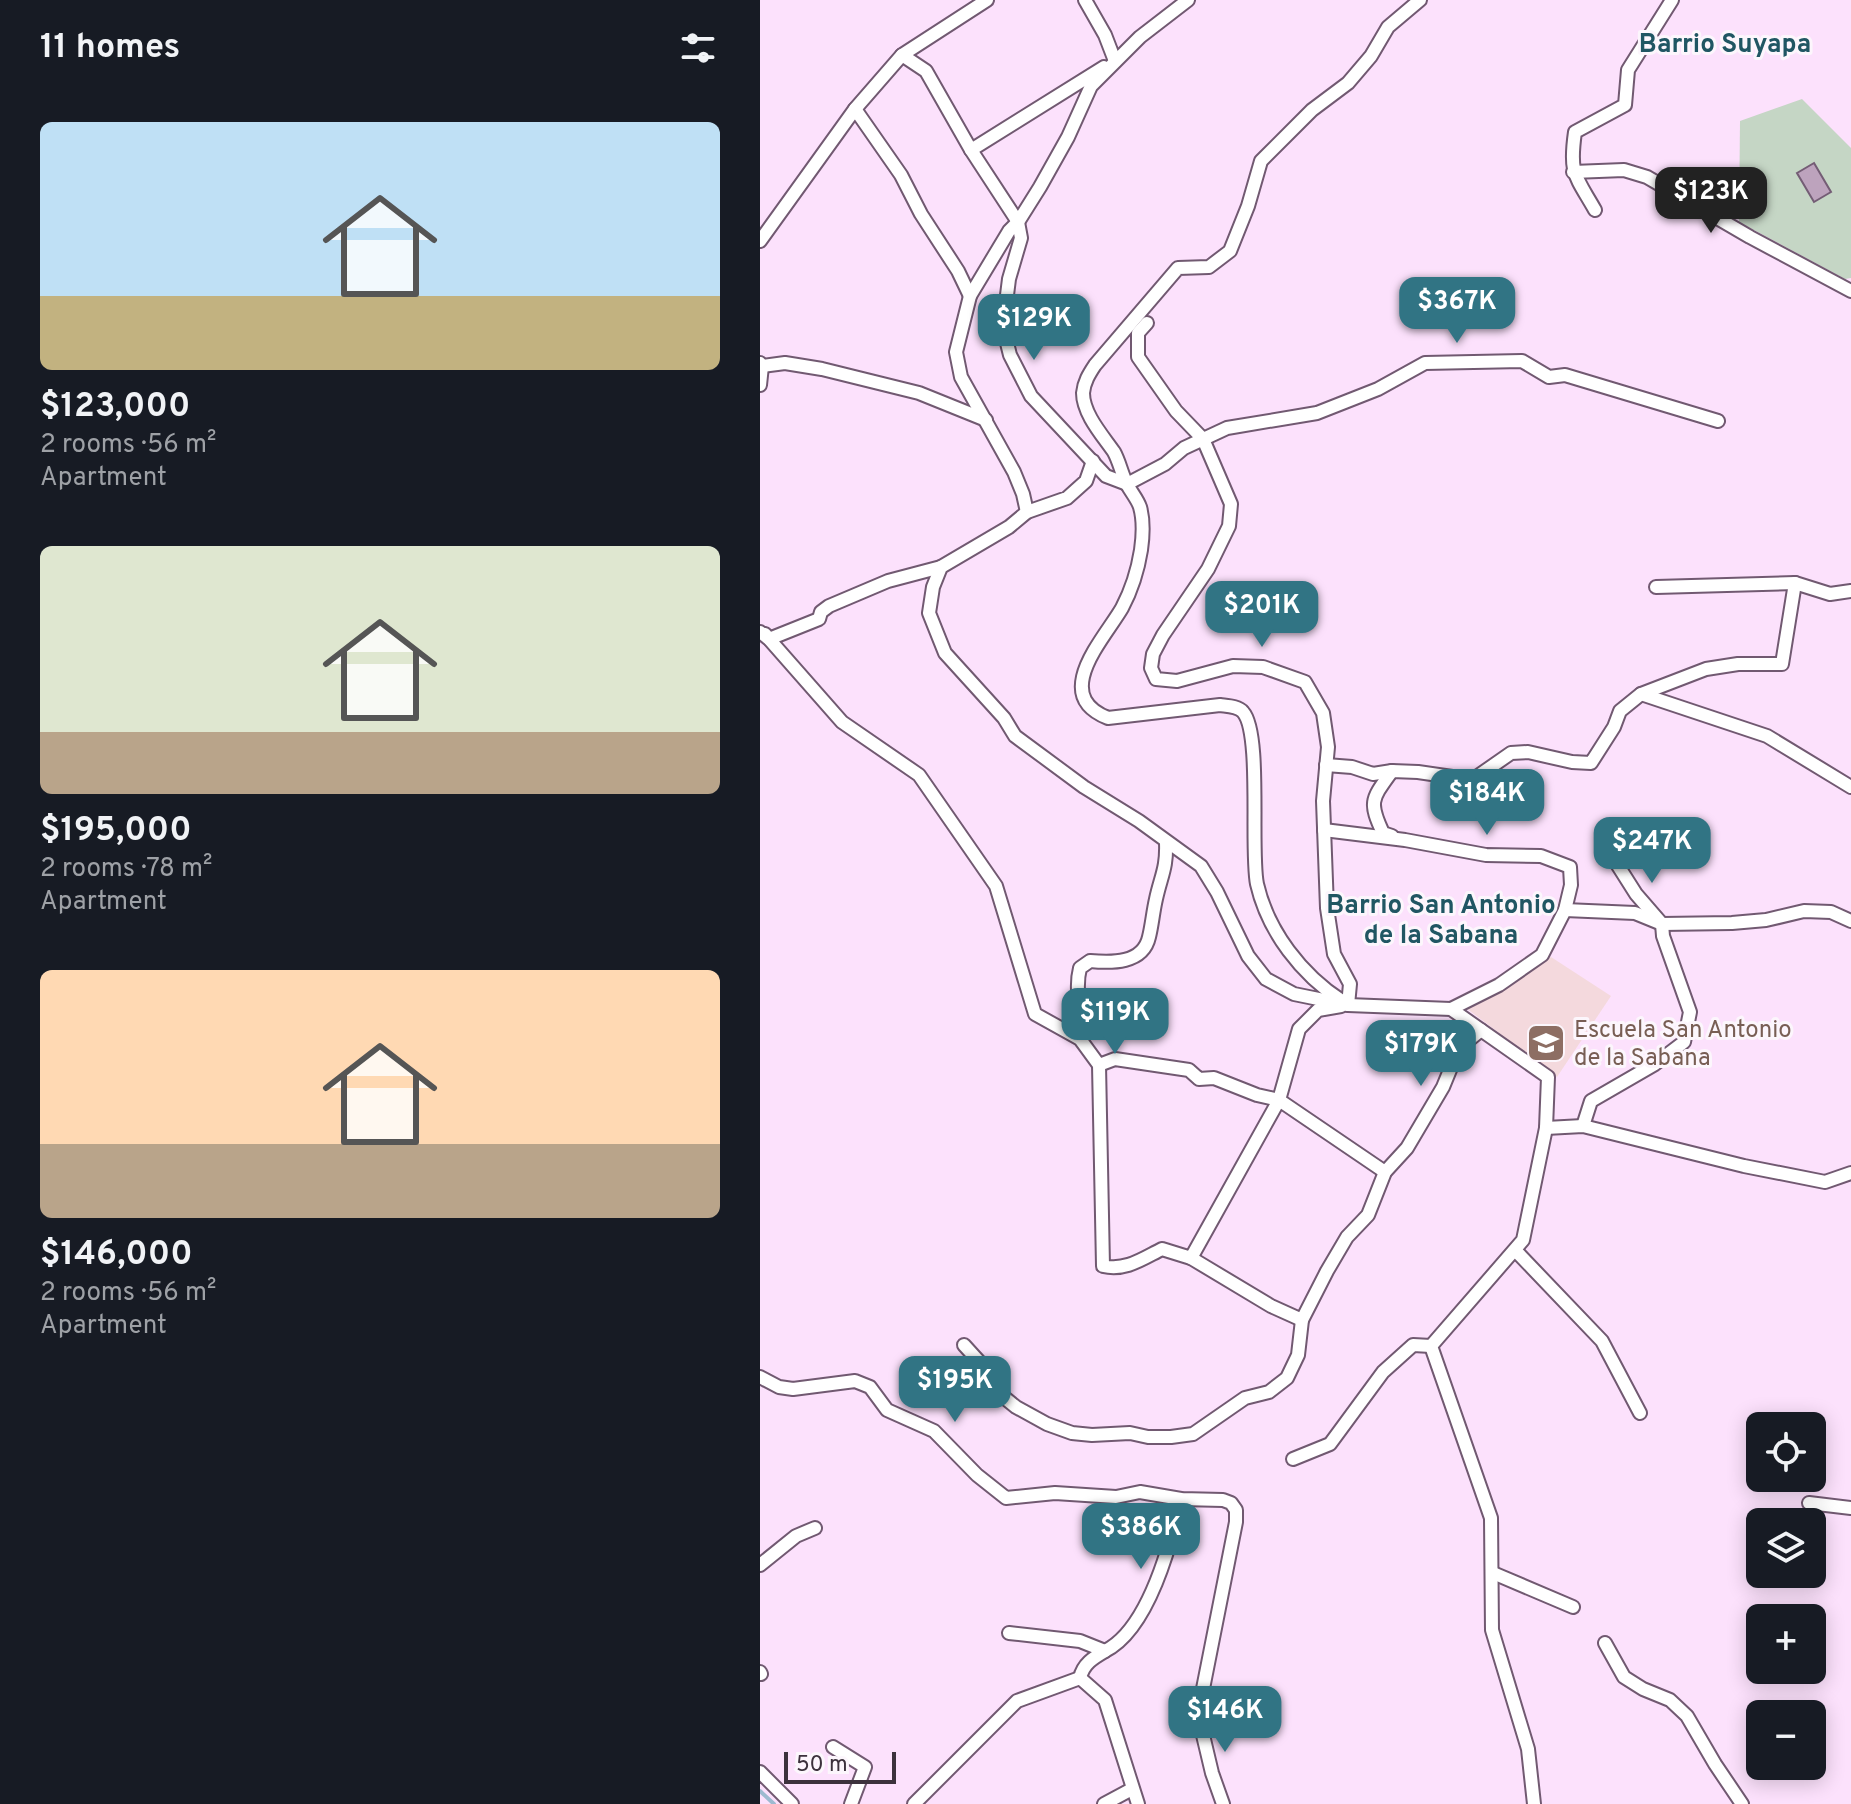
<!DOCTYPE html>
<html lang="en">
<head>
<meta charset="utf-8">
<style>
	body { margin:0; font-family:Overpass,sans-serif; background:#20242c; color:#f1f3f6; height:100vh; display:flex; flex-direction:column; font-size:30px; white-space:nowrap }
	* { box-sizing:border-box; margin:0 }
	p { font-size:26px; color:#9ea1a6 }
	.icon { flex:none; width:44px; height:44px; fill:none; stroke:currentColor; stroke-width:2; stroke-linecap:round; stroke-linejoin:round }
	.map { position:relative; flex:1; overflow:hidden }
	.side { display:flex; flex-direction:column; background:#171b24; width:760px }
	.side>* { flex:none }
	.fabs { position:absolute; left:986px; top:1412px; display:grid; gap:16px }
	.fabs a { display:grid; place-items:center; width:80px; height:80px; border-radius:12px; background:#171b24; box-shadow:0 4px 20px #0003; font-size:40px }
	.scale { position:absolute; left:24px; bottom:20px; width:112px; box-sizing:border-box; padding-left:8px; border:4px solid #3c313c; border-top:0; font-size:22px; line-height:28px; white-space:nowrap; color:#3c313c; -webkit-text-stroke:6px #fcf6fc; paint-order:stroke }
	.price { position:absolute; translate:-50% -68px; padding:0 18px; border-radius:16px; background:#317484; color:#fff; font-size:26px; line-height:52px; filter:drop-shadow(0 2px 4px #0008) }
	.price::after { content:''; position:absolute; left:50%; top:48px; width:24px; height:18px; margin-left:-12px; background:inherit; clip-path:polygon(0 0,100% 0,50% 100%) }
	.price.on { background:#222; color:#fff }
	ul { padding:0; list-style:none }
	li { display:grid; align-content:center; gap:16px; height:424px; padding:0 40px }
	li span { display:grid; place-items:center; height:248px; border-radius:12px; color:#555 }
	li>.icon { margin-inline-start:auto }
	span .icon { width:144px; height:144px; fill:#fffc; stroke-width:1 }
	li b { font-size:34px }
	h2 { display:flex; justify-content:space-between; align-items:center; height:96px; padding:0 40px; font-size:34px }
	main { display:flex; flex:1; min-height:0 }
	.map>svg:first-child { display:block }
	.education { fill:#f4d9dd }
	.green { fill:#c5d6c5 }
	.lines { fill:none; stroke-linecap:round; stroke-linejoin:round }
	.stream { stroke:#9dbad0; stroke-width:4 }
	.building { fill:#bda3bd; stroke:#745d75; stroke-width:2 }
	.minor-casing { stroke:#715971; stroke-width:16 }
	.minor { stroke:#fff; stroke-width:12 }
	.labels { text-anchor:middle; stroke-width:6; stroke-linejoin:round; paint-order:stroke }
	.education-label { font-size:24px; fill:#785e54; stroke:#fcf6fc; text-anchor:start }
	.neighbourhood-label { font-size:26px; font-weight:bold; fill:#205663; stroke:#fcf6fc }
</style>
</head>
<body>
<main>
<section class="side">
<h2>11 homes<svg class="icon" aria-label="filters" viewBox="0 0 24 24"><path d="M4 7h16M4 17h16"/><circle cx="9" cy="7" r="2"/><circle cx="15" cy="17" r="2"/></svg></h2>
<ul>
<li><span style="background:linear-gradient(#bfe0f5 70%,#c2b280 0)"><svg class="icon" aria-label="home" viewBox="0 0 24 24"><path d="M3 11l9-7 9 7M6 9v11h12V9"/></svg></span><div><b>$123,000</b><p>2 rooms · 56 m²</p><p>Apartment</p></div></li>
<li><span style="background:linear-gradient(#dfe7d0 75%,#b9a48a 0)"><svg class="icon" aria-label="home" viewBox="0 0 24 24"><path d="M3 11l9-7 9 7M6 9v11h12V9"/></svg></span><div><b>$195,000</b><p>2 rooms · 78 m²</p><p>Apartment</p></div></li>
<li><span style="background:linear-gradient(#ffd9b3 70%,#b9a48a 0)"><svg class="icon" aria-label="home" viewBox="0 0 24 24"><path d="M3 11l9-7 9 7M6 9v11h12V9"/></svg></span><div><b>$146,000</b><p>2 rooms · 56 m²</p><p>Apartment</p></div></li>
</ul>
</section>
<div class="map">
<svg width="1091" height="1804" viewBox="0 0 1091 1804">
	<rect width="100%" height="100%" fill="#fce1fc"/>
	<polygon class="education" points="791,957 851,996 797,1077 706,1008"/>
	<polygon class="green" points="1042,99 1091,148 1091,278 1085,279 979,222 980,121"/>
	<g class="lines">
		<polyline class="stream" points="0,1791 14,1804"/>
	</g>
	<polygon class="building" points="1054,163 1071,192 1054,202 1037,173"/>
	<g class="lines">
		<defs>
			<g id="minor">
				<polyline points="325,0 345,35 355,61"/>
				<polyline points="142,55 166,71 211,150 258,222 261,238 249,279 243,327 250,355 271,396 346,476 367,484"/>
				<polyline points="95,109 141,175 161,214 198,271 210,296"/>
				<polyline points="211,150 344,67"/>
				<polyline points="813,172 864,170 887,177 990,237 1091,291"/>
				<path d="M835 210C815 175 809 174 815 132L865 105 868 70 912 0"/>
				<polyline points="0,241 95,109 142,55 227,0"/>
				<polyline points="387,323 378,333 378,357 416,411 443,439 471,504 469,526 448,569 403,635 393,654 391,668 396,679 417,681 473,666 503,667 545,682 563,713 568,747 563,801 567,908 574,954 590,984 588,1005"/>
				<polyline points="0,363 2,366 0,385"/>
				<polyline points="2,366 25,363 62,369 159,393 226,420"/>
				<polyline points="333,461 326,481 307,498 267,512 249,527 181,567 173,587 169,613 185,653 244,718 255,736 324,787 379,821 441,866 457,892 488,956 506,979 534,994 588,1005 691,1009 788,1077 786,1128 763,1240 671,1346 731,1518 732,1630 768,1749 774,1804"/>
				<polyline points="367,484 405,464 424,448 467,428 557,413 618,389 665,363 762,361 789,377 805,375 958,421"/>
				<polyline points="267,512 263,494 254,472 201,377 196,352 210,296 249,231 258,222 280,187 308,137 331,86 380,37 428,0"/>
				<polyline points="896,587 1035,583 1070,594 1091,591"/>
				<path d="M0 632 9 639 82 722 159 775 236 886 275 1014 320 1039 339 1065 343 1266C366 1271 382 1259 402 1249L431 1258 519 1100 539 1029 558 1010 581 1006"/>
				<polyline points="5,634 9,639 59,619 61,612 69,606 128,581 181,567"/>
				<polyline points="881,694 1007,736 1091,787"/>
				<polyline points="566,765 592,767 613,774 632,771 658,772 706,779 718,776 751,753 768,752 812,762 831,763 854,727 860,711 881,694 946,669 978,664 1022,664 1035,583"/>
				<path d="M632 771C612 799 608 801 623 833L632 836"/>
				<polyline points="564,830 645,840 726,855 781,856 810,867 811,885 805,910 782,955 739,985 691,1009"/>
				<polyline points="805,910 875,913 902,924 972,923 1006,920 1044,911 1071,912 1091,921"/>
				<path d="M582 1001C542 975 508 932 497 884 490 851 502 733 483 712 478 706 467 706 460 705L348 718C290 695 344 639 362 608 371 591 378 569 381 550 383 536 384 521 380 507 377 498 369 490 365 480 361 471 359 461 354 452 343 436 323 414 323 393 324 382 329 374 335 365L418 268 449 267 470 251 488 206 501 161 552 110 588 83 611 56 628 27 660 0"/>
				<path d="M320 1039C323 1015 314 991 320 968L330 961C351 963 383 964 389 937 392 925 393 912 396 899 401 876 407 868 406 843"/>
				<polyline points="339,1065 355,1059 429,1070 439,1079 454,1078 497,1095 519,1100 625,1172"/>
				<polyline points="823,1126 831,1101 895,1064 924,1042 930,1012 903,936 902,924 876,894 857,864"/>
				<polyline points="786,1128 823,1126 984,1166 1065,1182 1091,1173"/>
				<polyline points="755,1250 842,1341 880,1413"/>
				<polyline points="431,1258 511,1306 542,1320"/>
				<polyline points="204,1345 234,1378 240,1394"/>
				<polyline points="0,1377 19,1387 33,1389 95,1381 110,1387 127,1410 174,1431 217,1475 246,1498 295,1493 356,1497 380,1492 421,1499 463,1500 471,1503 476,1510 476,1522 438,1714 452,1773 463,1804"/>
				<polyline points="198,1377 213,1388 240,1394 256,1407 287,1424 312,1433 332,1435 370,1433 388,1437 411,1437 433,1434 485,1398 509,1392 527,1378 538,1355 542,1320 567,1271 587,1237 608,1215 625,1172 647,1148 683,1087 699,1048 721,1030"/>
				<polyline points="533,1459 570,1444 623,1372 653,1345 671,1346"/>
				<polyline points="1049,1503 1091,1508"/>
				<polyline points="0,1565 36,1536 55,1528"/>
				<polyline points="733,1573 813,1607"/>
				<path d="M249 1633 320 1641 345 1651C333 1658 323 1664 320 1678"/>
				<polyline points="845,1643 864,1677 883,1689 910,1700 927,1716 955,1764 982,1804"/>
				<path d="M345 1651C389 1629 411 1543 421 1499"/>
				<polyline points="0,1672 1,1674"/>
				<polyline points="73,1747 105,1767 91,1804"/>
				<polyline points="0,1772 32,1804"/>
				<polyline points="154,1804 257,1701 320,1678 345,1700 378,1804"/>
				<polyline points="344,1804 372,1789"/>
			</g>
		</defs>
		<use href="#minor" class="minor-casing"/>
		<use href="#minor" class="minor"/>
	</g>
	<defs>
		<symbol id="school-square" viewBox="-11 -11 22 22"><rect x="-9" y="-9" width="18" height="18" rx="4" fill="#8d6e63" stroke="#fcf6fc"/><path d="M0-5L7-2L0 1L-7-2ZM-4 1L0 2.5L4 1V4Q0 6-4 4Z" fill="#fff"/></symbol>
	</defs>
	<g fill-rule="evenodd">
		<use href="#school-square" x="764" y="1021" width="44" height="44"/>
	</g>
	<g class="labels">
		<g class="education-label">
			<text x="814" y="1037">Escuela San Antonio<tspan x="814" dy="28">de la Sabana</tspan></text>
		</g>
		<g class="neighbourhood-label">
			<text x="965" y="52">Barrio Suyapa</text>
			<text x="681" y="913">Barrio San Antonio<tspan x="681" dy="30">de la Sabana</tspan></text>
		</g>
	</g>
</svg>
<div class="fabs">
<a><svg class="icon" aria-label="locate" viewBox="0 0 24 24"><circle cx="12" cy="12" r="6"/><path d="M12 2v4M12 18v4M2 12h4M18 12h4"/></svg></a>
<a><svg class="icon" aria-label="layers" viewBox="0 0 24 24"><path d="M12 4l9 5-9 5-9-5zM3 14l9 5 9-5"/></svg></a>
<a>+</a>
<a>−</a>
</div>
<div class="scale">50 m</div>
<b class="price on" style="left:951px;top:235px">$123K</b>
<b class="price" style="left:697px;top:345px">$367K</b>
<b class="price" style="left:274px;top:362px">$129K</b>
<b class="price" style="left:502px;top:649px">$201K</b>
<b class="price" style="left:727px;top:837px">$184K</b>
<b class="price" style="left:892px;top:885px">$247K</b>
<b class="price" style="left:355px;top:1056px">$119K</b>
<b class="price" style="left:661px;top:1088px">$179K</b>
<b class="price" style="left:195px;top:1424px">$195K</b>
<b class="price" style="left:381px;top:1571px">$386K</b>
<b class="price" style="left:465px;top:1754px">$146K</b>
</div>
</main>
</body>
</html>
